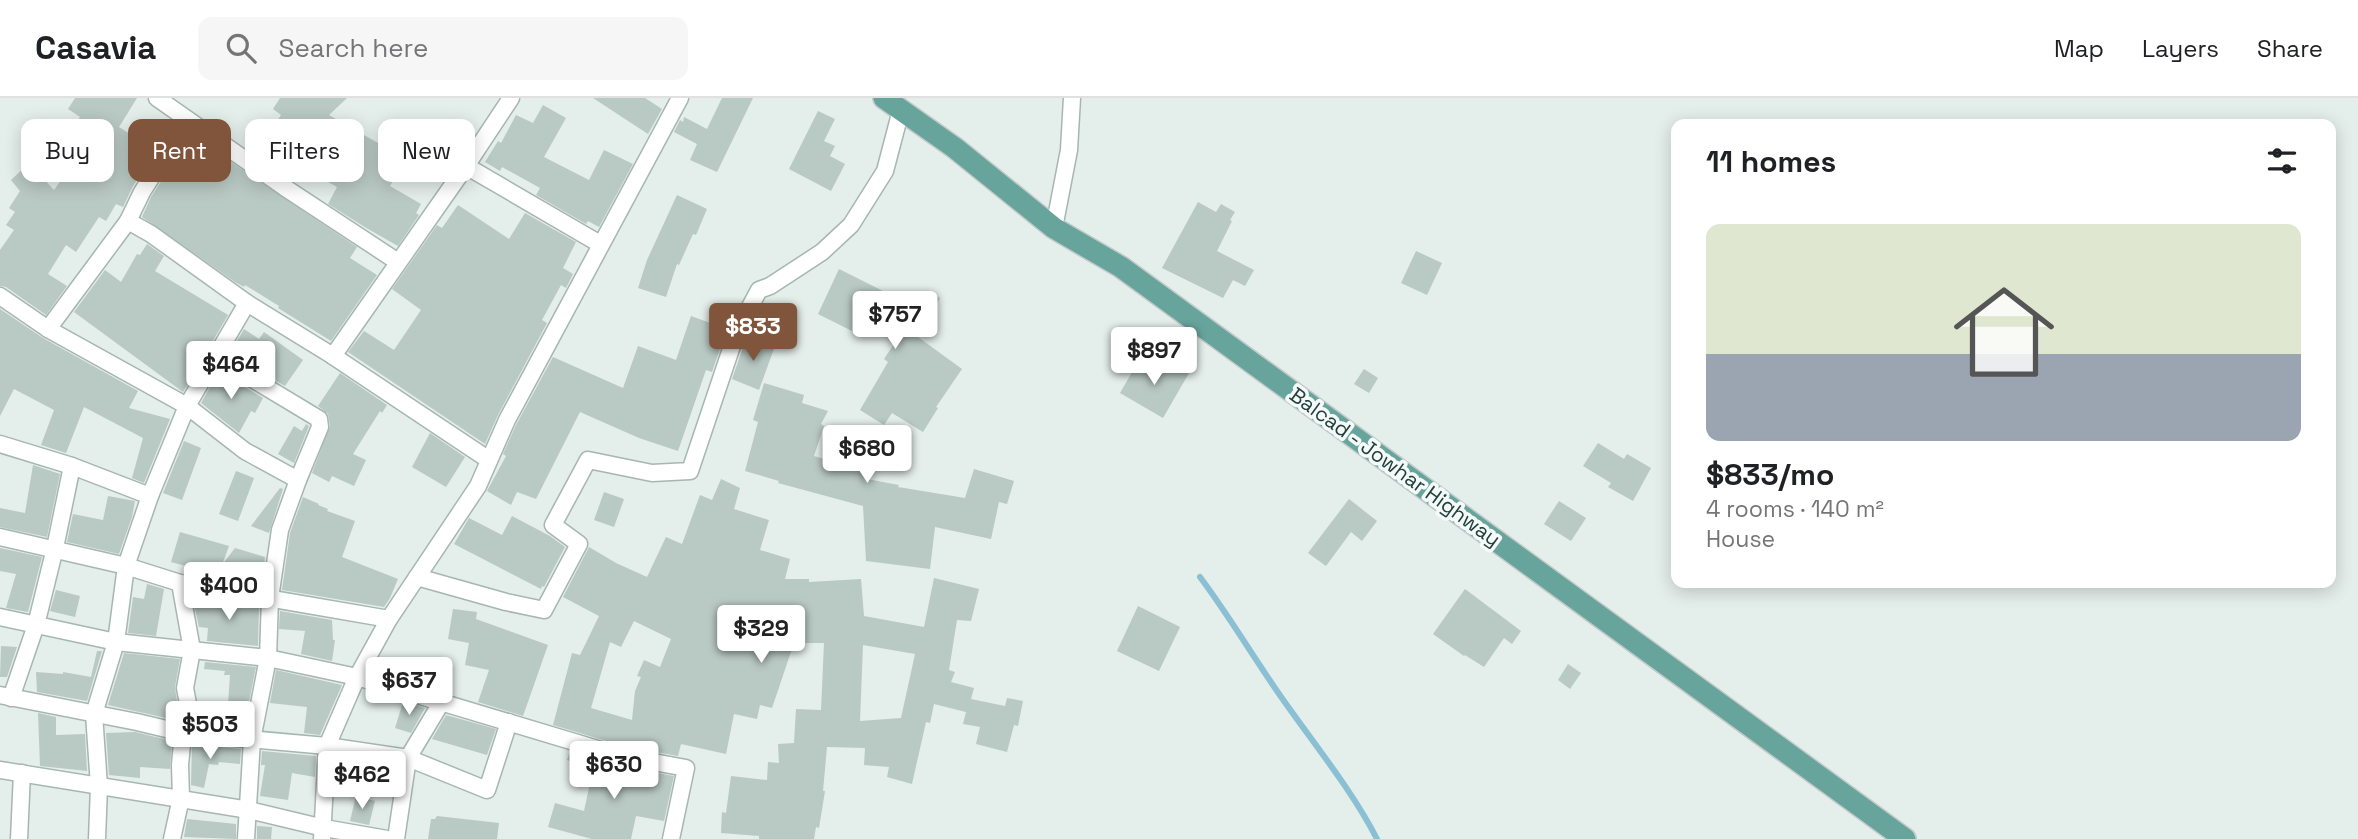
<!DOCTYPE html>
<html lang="en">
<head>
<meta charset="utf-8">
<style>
	body { margin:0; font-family:"Space Grotesk",sans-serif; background:#f6f6f6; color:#202124; height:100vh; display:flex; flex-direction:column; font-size:26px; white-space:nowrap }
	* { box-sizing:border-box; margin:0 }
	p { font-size:23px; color:#757577 }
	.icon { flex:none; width:38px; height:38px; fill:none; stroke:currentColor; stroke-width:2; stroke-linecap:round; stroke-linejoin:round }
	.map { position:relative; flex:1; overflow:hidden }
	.drawer { position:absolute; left:1671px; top:21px; width:665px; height:469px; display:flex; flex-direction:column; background:#fff; border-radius:14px; box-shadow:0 4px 18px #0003 }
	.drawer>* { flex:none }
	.hud { position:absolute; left:21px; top:21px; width:665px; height:63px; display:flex; gap:14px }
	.price { position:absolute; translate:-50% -60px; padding:0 16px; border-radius:7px; background:#fff; color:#222; font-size:23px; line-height:46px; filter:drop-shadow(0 2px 4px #0008) }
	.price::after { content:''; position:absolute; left:50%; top:42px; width:21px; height:16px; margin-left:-10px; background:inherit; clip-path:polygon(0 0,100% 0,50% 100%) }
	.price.on { background:#80553c; color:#fff }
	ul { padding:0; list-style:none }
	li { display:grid; align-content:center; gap:14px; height:371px; padding:0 35px }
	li+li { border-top:2px solid #e0e0e0 }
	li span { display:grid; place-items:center; height:217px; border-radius:14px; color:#555 }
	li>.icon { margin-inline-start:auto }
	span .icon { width:126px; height:126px; fill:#fffc; stroke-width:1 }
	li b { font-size:30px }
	h2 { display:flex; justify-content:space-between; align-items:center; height:84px; padding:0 35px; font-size:30px }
	.pill { padding:0 24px; border-radius:14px; background:#fff; box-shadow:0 4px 18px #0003; font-size:24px; line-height:63px }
	.pill.on { background:#80553c; color:#fff }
	header { display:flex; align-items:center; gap:42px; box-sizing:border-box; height:98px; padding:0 35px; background:#fff; border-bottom:2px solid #e0e0e0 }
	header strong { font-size:33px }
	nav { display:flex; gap:38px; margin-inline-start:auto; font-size:24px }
	.search { width:490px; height:63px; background:#f6f6f6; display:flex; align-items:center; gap:18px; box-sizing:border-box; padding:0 24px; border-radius:14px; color:#757577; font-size:26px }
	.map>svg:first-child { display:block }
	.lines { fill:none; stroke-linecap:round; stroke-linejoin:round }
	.stream { stroke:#8bbfd4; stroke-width:6 }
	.building { fill:#b9c9c4; fill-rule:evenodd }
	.street-casing { stroke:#a6b6b2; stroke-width:19 }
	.primary-casing { stroke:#c1cac8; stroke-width:24 }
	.street { stroke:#fff; stroke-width:16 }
	.primary { stroke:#67a49c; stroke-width:21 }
	.labels { text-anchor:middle; stroke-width:7; stroke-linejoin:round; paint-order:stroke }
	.street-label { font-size:21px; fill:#22403c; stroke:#f5faf8 }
</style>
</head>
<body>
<header>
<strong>Casavia</strong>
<div class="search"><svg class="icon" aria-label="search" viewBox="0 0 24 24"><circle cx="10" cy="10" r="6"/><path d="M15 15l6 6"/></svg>Search here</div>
<nav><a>Map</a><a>Layers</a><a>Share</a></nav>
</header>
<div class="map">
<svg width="2358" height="741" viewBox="0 0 2358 741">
	<rect width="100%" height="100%" fill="#e4eeea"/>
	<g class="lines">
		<path class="stream" d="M1200 479C1230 519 1255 562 1284 603 1315 647 1353 694 1377 741"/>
	</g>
	<g class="building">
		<polygon points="75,0 137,0 119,29 135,39 134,41 156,53 133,88 123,109 116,106 106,123 99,119 76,154 66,147 48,176 67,188 46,217 6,189 0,188 0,152 14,132 6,127 15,114 9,110 20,93 11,82 29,65 54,92 80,56 63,45 80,19 68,11"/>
		<polygon points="280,0 347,0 329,17 406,61 390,88 421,106 416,115 419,117 398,148 368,131 328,106 337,89 289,62 280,74 255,56 281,17 273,11"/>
		<polygon points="593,0 645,0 662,11 648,36"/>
		<polygon points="722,0 753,0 717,74 690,62 697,46 674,34 680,22 683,24 684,19 707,31"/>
		<polygon points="543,7 566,20 544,59 589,82 604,52 633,66 599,129 588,123 586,126 536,97 540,90 502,69 500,73 485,64 498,43 501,45 516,17 533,25"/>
		<polygon points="818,13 835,21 824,43 835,48 830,58 845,66 831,93 789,71"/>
		<polygon points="191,37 357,149 350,160 377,177 331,243 278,210 279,208 245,187 244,189 235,184 142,119 151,99"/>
		<polygon points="677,97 707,111 696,137 693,136 679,167 677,166 666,199 638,190 647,162"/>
		<polygon points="1198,104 1216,114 1221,106 1235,114 1230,122 1232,123 1217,153 1254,172 1245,188 1233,182 1223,200 1162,170"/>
		<polygon points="458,107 509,141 525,115 576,144 563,170 573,176 566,190 561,187 542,222 547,225 498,317 485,346 348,254 364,233 394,252 421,212 392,191 437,127 442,130"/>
		<polygon points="147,146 164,158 155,173 228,217 183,294 74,214 105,172 121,184 137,156 140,157"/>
		<polygon points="1416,153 1442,165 1427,197 1401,185"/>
		<polygon points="839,171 913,208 917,200 923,204 929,194 940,200 918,239 962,271 936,309 938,310 923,334 892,315 884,327 860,312 888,264 884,261 906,228 877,212 864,239 818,216"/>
		<polygon points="0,211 43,240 138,293 129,310 170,321 144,385 132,380 143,340 84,309 66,355 41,347 54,312 14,291 0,318"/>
		<polygon points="691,218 727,231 712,274 706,272 678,353 639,340 580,314 536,401 517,394 511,407 487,393 506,358 503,356 516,327 553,259 623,290 638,248 676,262"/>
		<polygon points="244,231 259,241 264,234 303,262 285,288 230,255"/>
		<polygon points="747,238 775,248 759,292 732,281"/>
		<polygon points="1139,262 1163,276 1170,264 1189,275 1163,320 1120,295"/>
		<polygon points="1364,271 1378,280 1369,295 1354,286"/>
		<polygon points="219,273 263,300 255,315 251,313 239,335 201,305"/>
		<polygon points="340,275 387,307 382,315 380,313 353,356 366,362 354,388 332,378 329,384 312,375 330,328 328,316 318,308"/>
		<polygon points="764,285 804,297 802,305 828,313 821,326 824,328 814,358 870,374 867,381 899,387 898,389 965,400 974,371 1014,383 1007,406 999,404 991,441 935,429 930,471 866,463 863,408 778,385 779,383 745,373 758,324 753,322"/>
		<polygon points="306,326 309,328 294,365 278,356 294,328 302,333"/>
		<polygon points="430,335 465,359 446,389 412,369"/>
		<polygon points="184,343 201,350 182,402 163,395"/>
		<polygon points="1598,345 1624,361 1627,356 1651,370 1633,403 1608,389 1611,385 1583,368"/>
		<polygon points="33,367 60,376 47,439 0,429 0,410 25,415"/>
		<polygon points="236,373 254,380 238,423 219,416"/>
		<path d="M721 381 740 390 734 411 769 422 760 452 790 461 785 481H809V484L861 481 864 518 924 529 934 480 979 491 971 523 957 522 949 572 955 574 951 584 974 590 971 601 1005 608 1007 600 1023 603 1018 628 1014 627 1007 654 976 646 980 629 963 626 966 614 934 606 930 625 926 624 912 686 887 679 889 669 864 667 865 650 827 649 823 693H825L819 730 816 729 814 741H759V738L721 735 722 714 726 715 731 678 767 682 768 664 779 665 778 646 794 645 796 611 821 612 824 545H794L772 610 760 607 757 621 734 616 726 656 681 646 678 658 623 648 553 627 572 555 580 557 599 518 563 499 589 449 616 465 647 479 666 439 682 446 700 397 712 402ZM634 523 671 541 660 569 644 562 637 578 641 579 635 593 632 622 591 610 610 544 621 549ZM863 547 915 556 901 620 860 623Z"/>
		<polygon points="280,390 283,391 269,435 251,428"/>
		<polygon points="604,394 624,401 614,429 594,422"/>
		<polygon points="108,398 135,403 132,419 119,456 67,444 73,416 103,422"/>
		<polygon points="303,399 319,406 318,407 328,411 327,413 355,423 342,459 398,481 390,500 384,509 282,492 290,435"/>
		<polygon points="1349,401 1377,423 1362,443 1351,434 1326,468 1308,455"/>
		<polygon points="1559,403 1586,420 1571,443 1544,426"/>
		<polygon points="512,418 550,438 565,449 544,489 542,488 541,491 454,446 469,420 502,437"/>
		<polygon points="180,434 229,448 222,467 235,450 265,459 261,488 201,478 201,472 171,464"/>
		<polygon points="0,450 42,459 28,514 6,510 16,476 0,473"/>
		<polygon points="147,486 164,491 156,538 128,535 133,499 144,501"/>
		<polygon points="1465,491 1521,533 1512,546 1504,540 1484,569 1465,557 1464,558 1433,536"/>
		<polygon points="56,492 80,498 75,519 50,513"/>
		<polygon points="200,499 259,509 258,548 207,543 208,530 199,529 194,506 200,505"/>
		<polygon points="1138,508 1180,529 1159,573 1117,553"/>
		<polygon points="453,511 477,514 476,521 548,547 523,618 478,604 489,572 465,567 469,545 448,541"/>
		<polygon points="280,513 332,522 333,542 335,542 332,563 301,556 305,533 279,531"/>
		<polygon points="1,548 17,549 7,579 0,579"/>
		<polygon points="97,553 102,553 87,603 37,594 36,574 63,576 63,574 91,579"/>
		<polygon points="124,555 180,561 175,589 178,611 175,622 108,607"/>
		<polygon points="406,562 438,571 433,591 401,581"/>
		<polygon points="205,564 256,569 248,609 228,607 230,577 224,577 225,573 204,571"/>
		<polygon points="1568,566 1581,575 1570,591 1558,582"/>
		<polygon points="276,572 342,587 320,637 304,635 307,609 270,605"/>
		<polygon points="403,604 425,610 411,635 395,630"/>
		<polygon points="38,615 56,619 56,637 85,636 87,673 40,668"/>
		<polygon points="446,617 496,631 487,657 432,641"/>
		<polygon points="135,634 172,643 170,671 140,669 140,680 109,677 106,635"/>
		<polygon points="192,646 241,651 240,666 219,664 218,667 209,666 204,690 191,687"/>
		<polygon points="262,653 316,658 315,679 292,675 288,702 260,698 265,667 261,667"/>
		<polygon points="570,654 618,668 674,678 664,723 636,718 631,741 592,741 548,729 555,705 584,713 593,671 567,662"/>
		<polygon points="388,668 396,669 392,695 382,693"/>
		<polygon points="356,698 375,703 369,727 350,723"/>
		<polygon points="437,718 499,725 497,741 428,741 431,721 435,721"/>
		<polygon points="187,721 236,726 236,741 184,739"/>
		<polygon points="257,728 272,729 271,741 257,741"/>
	</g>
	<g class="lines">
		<defs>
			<g id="street">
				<polyline points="157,0 284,89 398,164"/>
				<polyline points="188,22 142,94 128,123 151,136 247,205 333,258 489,362"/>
				<polyline points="466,68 600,146"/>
				<polyline points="1054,130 1069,52 1072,0"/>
				<polyline points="0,198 48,231 187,308 245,353 298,382"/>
				<polyline points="48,231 128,123"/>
				<polyline points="333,258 466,68 511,0"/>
				<polyline points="216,259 319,321 320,329 298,382 280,432 270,500 268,560 252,642 246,741"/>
				<polyline points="0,346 72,368 150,398"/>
				<polyline points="0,439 126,468 180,485 389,521"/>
				<polyline points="417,479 506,504 544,512 579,446 553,427 588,362 652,375 690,373 737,233 759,192 770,188 822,154 851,127 885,73 901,12"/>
				<polyline points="0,519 116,544 268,560 357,579 621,658 686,670 671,741"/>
				<polyline points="0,597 137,624 183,635 327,648 408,660 487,692 509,624"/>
				<polyline points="11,600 36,527 55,450 72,368"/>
				<polyline points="0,672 249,712 324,730 387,741"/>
				<polyline points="19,741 22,675"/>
				<polyline points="97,741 99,688 94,616 116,544 126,468 150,398 187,308 247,205"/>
				<polyline points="172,741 181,700 180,667 183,635 189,611 185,590 192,552 180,485"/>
				<polyline points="322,741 327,648 357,579 389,521 478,388 507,322 680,0"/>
				<polyline points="396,741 408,660 441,605"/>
			</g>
			<polyline id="primary" points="884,0 955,50 1054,130 1121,169 1905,741"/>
		</defs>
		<use href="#street" class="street-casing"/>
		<use href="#primary" class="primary-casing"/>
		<use href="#street" class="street"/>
		<use href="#primary" class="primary"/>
	</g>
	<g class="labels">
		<g class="street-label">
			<text transform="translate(1395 369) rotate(36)" y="7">Balcad - Jowhar Highway</text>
		</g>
	</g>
</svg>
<b class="price" style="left:895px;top:253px">$757</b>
<b class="price on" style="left:753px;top:265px">$833</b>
<b class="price" style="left:1154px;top:289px">$897</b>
<b class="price" style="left:231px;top:303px">$464</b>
<b class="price" style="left:867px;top:387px">$680</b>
<b class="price" style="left:229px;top:524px">$400</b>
<b class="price" style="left:761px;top:567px">$329</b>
<b class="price" style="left:409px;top:619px">$637</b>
<b class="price" style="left:210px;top:663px">$503</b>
<b class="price" style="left:614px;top:703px">$630</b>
<b class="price" style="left:362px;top:713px">$462</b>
<div class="hud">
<a class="pill">Buy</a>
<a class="pill on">Rent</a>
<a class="pill">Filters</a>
<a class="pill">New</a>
</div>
<section class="drawer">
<h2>11 homes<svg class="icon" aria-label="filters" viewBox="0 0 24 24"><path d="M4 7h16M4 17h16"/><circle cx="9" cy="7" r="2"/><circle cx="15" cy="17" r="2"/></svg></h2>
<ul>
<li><span style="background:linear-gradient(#dfe7d0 60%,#9aa5b1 0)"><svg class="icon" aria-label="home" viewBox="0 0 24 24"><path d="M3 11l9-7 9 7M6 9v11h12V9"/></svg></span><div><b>$833/mo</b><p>4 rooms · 140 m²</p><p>House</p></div></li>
</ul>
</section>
</div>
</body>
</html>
